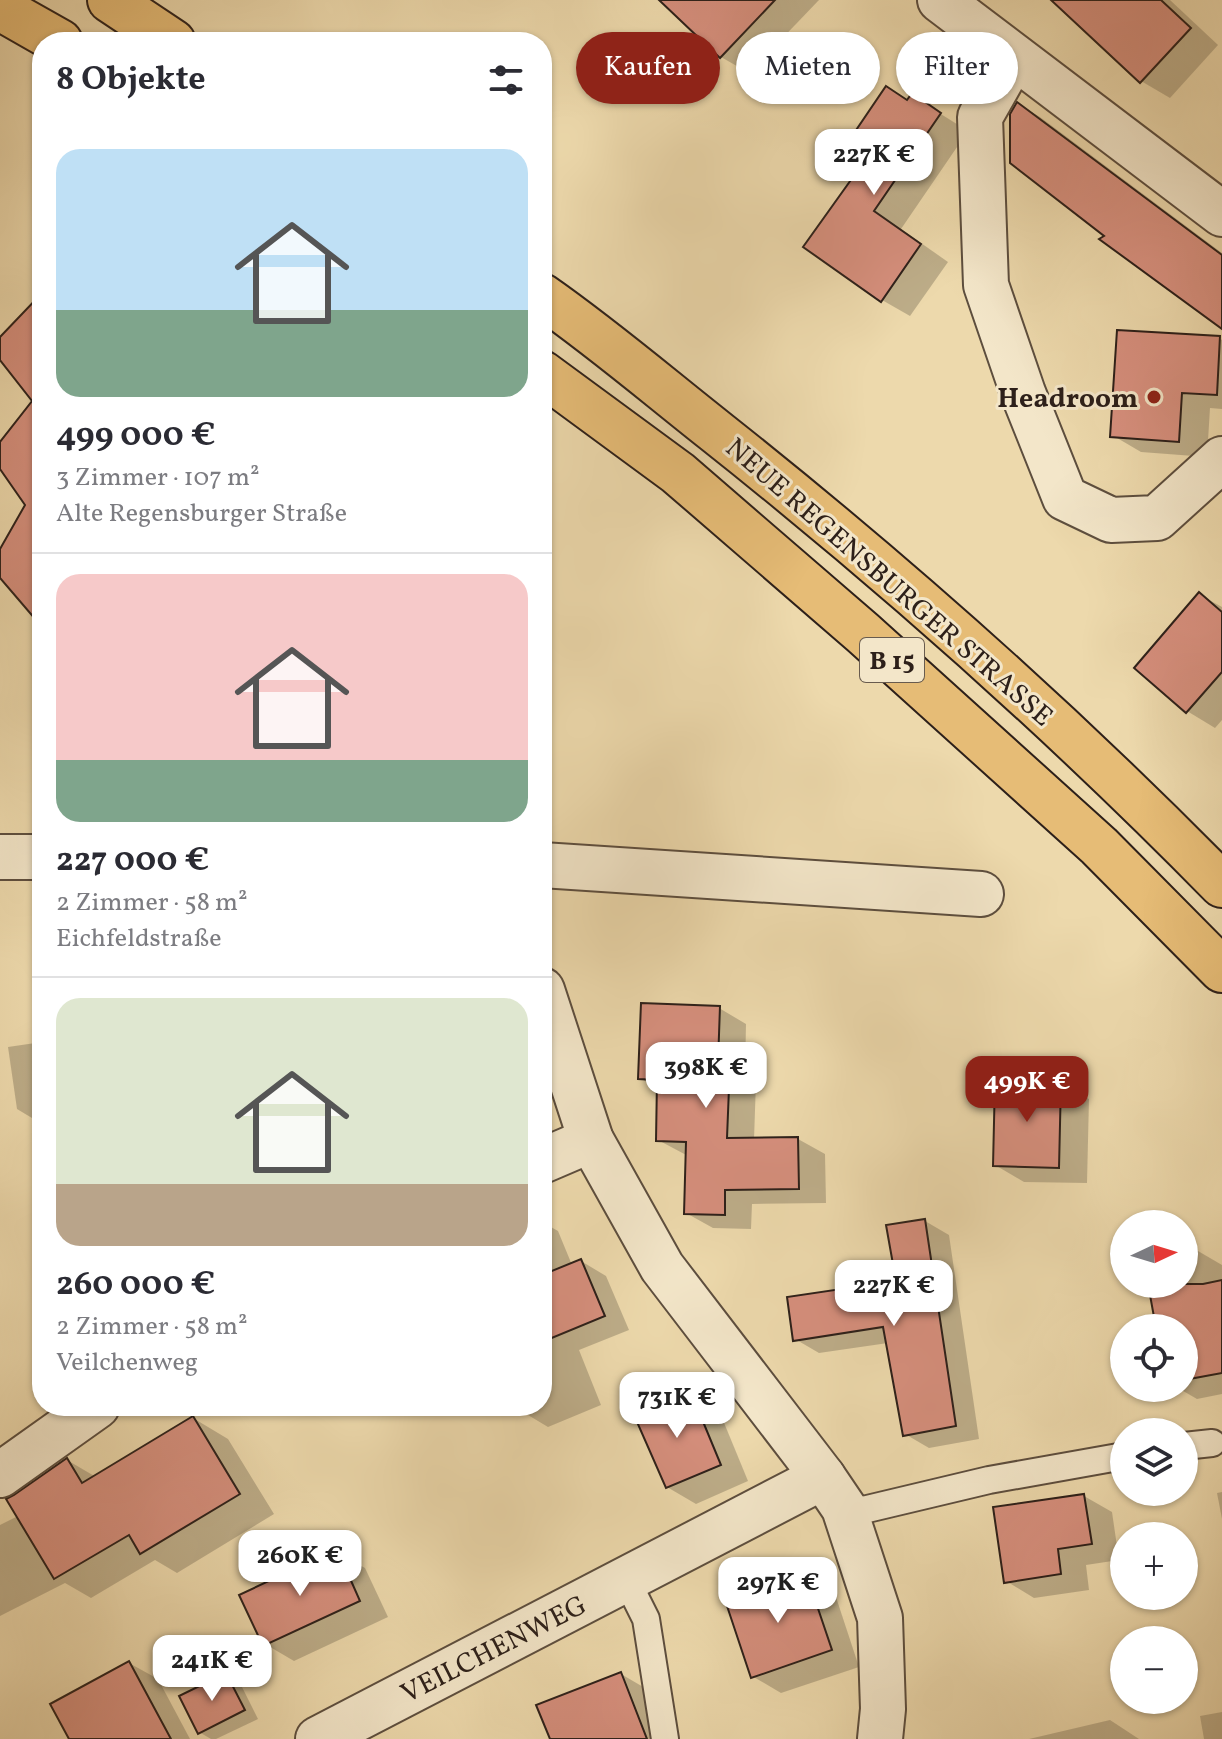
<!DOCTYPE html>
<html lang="de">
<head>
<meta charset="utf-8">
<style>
	body { margin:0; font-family:Vollkorn,serif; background:#f7f7f7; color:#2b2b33; height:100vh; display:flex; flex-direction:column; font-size:30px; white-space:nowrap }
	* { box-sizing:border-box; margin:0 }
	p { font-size:26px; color:#7c7c81 }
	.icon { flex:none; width:44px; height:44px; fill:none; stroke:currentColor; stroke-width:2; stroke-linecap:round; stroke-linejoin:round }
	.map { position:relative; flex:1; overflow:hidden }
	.panel { position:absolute; left:32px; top:32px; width:520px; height:1384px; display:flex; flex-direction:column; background:#fff; border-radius:32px; box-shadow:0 2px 6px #0004 }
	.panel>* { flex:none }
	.hud { position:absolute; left:576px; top:32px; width:526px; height:72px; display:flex; gap:16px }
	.needle { width:52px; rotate:86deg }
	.fabs { position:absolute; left:1110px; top:1210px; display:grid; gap:16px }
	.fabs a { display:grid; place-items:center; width:88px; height:88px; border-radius:50%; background:#fff; box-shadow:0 2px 6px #0004; font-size:40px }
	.price { position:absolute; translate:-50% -68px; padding:0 18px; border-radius:16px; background:#fff; color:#222; font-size:26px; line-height:52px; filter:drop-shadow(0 2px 4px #0008) }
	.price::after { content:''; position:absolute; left:50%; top:48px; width:24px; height:18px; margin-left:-12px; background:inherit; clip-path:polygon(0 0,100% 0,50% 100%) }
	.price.active { background:#8f2418; color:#fff }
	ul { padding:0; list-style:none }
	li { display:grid; align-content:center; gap:16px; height:424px; padding:0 24px }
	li+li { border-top:2px solid #e1e1e2 }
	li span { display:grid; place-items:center; height:248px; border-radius:24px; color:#555 }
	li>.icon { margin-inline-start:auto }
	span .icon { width:144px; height:144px; fill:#fffc; stroke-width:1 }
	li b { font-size:34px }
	h2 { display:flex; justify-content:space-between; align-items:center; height:96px; padding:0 24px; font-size:34px }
	.tag { padding:0 28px; border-radius:36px; background:#fff; box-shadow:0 2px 6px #0004; font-size:28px; line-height:72px }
	.tag.active { background:#8f2418; color:#fff }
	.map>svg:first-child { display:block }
	.shadow { fill:#0003 }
	.building { fill:#d68f7d; stroke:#2d201a; stroke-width:2 }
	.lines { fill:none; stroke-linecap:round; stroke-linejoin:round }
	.lane-casing { stroke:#5d4e3e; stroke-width:30 }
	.street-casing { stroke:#5d4e3e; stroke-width:48 }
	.highway-casing { stroke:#2d201a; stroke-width:48 }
	.lane { stroke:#f3e6c9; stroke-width:26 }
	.street { stroke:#f3e6c9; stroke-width:44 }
	.highway { stroke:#e6bc76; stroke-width:44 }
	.poi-dot { fill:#8f2418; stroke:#f3e6c9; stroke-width:3 }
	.labels { text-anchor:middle; stroke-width:6; stroke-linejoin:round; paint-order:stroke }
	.shield { fill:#f3e6c9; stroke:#685b4e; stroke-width:2 }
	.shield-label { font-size:26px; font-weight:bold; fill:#2d201a }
	.poi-label { font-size:28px; font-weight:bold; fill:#2d201a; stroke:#f3e6c9; text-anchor:end }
	.street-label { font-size:28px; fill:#2d201a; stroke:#f3e6c9 }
</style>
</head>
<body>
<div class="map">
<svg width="1222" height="1739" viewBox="0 0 1222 1739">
	<rect width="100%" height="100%" fill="#edd9ac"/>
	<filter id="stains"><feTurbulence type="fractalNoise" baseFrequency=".0025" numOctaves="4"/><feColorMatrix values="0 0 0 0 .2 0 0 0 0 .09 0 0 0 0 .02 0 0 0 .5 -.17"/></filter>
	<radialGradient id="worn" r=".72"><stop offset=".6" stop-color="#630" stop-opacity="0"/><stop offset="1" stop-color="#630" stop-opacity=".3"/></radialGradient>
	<g class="shadow">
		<polygon points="664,0 819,0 749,73 721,57"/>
		<polygon points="1054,0 1170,0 1218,45 1170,98 1141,81"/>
		<polygon points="912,96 968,131 901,229 948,262 910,316 882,300 806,247"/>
		<polygon points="1018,104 1040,117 1222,253 1222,326 1107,236"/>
		<polygon points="1219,338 1222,340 1222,409 1210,408 1207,457 1141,452 1112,435"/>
		<polygon points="1200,595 1222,607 1222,720 1215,728 1187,711"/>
		<polygon points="719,1008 746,1024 745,1074 756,1081 754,1140 798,1139 825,1154 826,1203 752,1204 751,1229 713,1228 686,1213 688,1156 658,1140 659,1089 640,1078"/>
		<polygon points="42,1042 42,1124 17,1109 8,1047"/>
		<polygon points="1060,1082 1089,1099 1087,1183 1024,1182 995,1165"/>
		<polygon points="925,1221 949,1235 979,1439 929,1448 905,1434 888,1343 819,1353 795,1339 898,1283"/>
		<polygon points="542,1222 558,1231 572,1265 581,1261 606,1276 629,1330 579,1350 601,1405 548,1427 523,1412 520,1406 542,1406"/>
		<polygon points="1198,1251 1222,1265 1222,1394 1197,1399 1178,1388 1184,1388 1184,1328 1158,1328 1150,1284 1184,1284 1184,1254"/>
		<polygon points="691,1397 720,1413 748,1481 696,1504 667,1487"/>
		<polygon points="193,1418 228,1439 274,1514 177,1573 155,1560 91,1598 65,1583 0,1616 0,1525 18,1516 67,1460 96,1477"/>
		<polygon points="1222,1492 1222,1519 1217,1493"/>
		<polygon points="1084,1496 1112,1512 1119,1560 1086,1565 1089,1590 1034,1598 1006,1581"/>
		<polygon points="336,1552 365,1568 388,1617 294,1661 265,1644"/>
		<polygon points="806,1575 834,1591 859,1667 781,1693 752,1676"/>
		<polygon points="129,1663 158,1679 190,1739 71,1739"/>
		<polygon points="621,1674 662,1698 678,1739 552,1739"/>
		<polygon points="226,1675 240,1683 258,1719 216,1739 211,1739 199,1732"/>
		<polygon points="1222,1712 1222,1739 1204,1739 1200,1716"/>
		<polygon points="1110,1720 1139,1739 1029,1739"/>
	</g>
	<g class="building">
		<polygon points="659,0 775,0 720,58"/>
		<polygon points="1051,0 1161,0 1191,28 1140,83"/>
		<polygon points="886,86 907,100 912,93 941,113 874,211 921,244 881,302 803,247 868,156 848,142"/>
		<polygon points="1017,102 1222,255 1222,329 1099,239 1104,236 1010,163 1010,114"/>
		<polygon points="42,293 42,627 0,578 0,549 25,505 0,469 0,442 32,401 0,360 0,337"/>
		<polygon points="1117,330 1220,336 1217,395 1182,393 1179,442 1110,437"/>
		<polygon points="1199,592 1222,612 1222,672 1186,713 1134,668"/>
		<polygon points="641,1003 720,1006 718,1063 730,1063 727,1138 798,1137 799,1189 725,1190 725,1215 684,1214 686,1142 656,1141 657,1080 638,1079"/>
		<polygon points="995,1079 1061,1081 1059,1168 993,1166"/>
		<polygon points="925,1219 956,1426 903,1436 883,1327 793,1341 787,1297 896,1281 886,1225"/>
		<polygon points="581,1259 605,1316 542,1342 542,1275"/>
		<polygon points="1222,1280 1222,1373 1184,1380 1184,1328 1156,1328 1148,1284 1203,1284"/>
		<polygon points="692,1395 721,1465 666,1488 630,1406 665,1406"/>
		<polygon points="193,1416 240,1494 140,1554 129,1535 54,1579 6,1499 14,1495 67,1458 82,1483"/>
		<polygon points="1084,1494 1092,1544 1058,1549 1061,1574 1004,1583 993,1507"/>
		<polygon points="337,1549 360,1601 263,1646 239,1595"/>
		<polygon points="806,1573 832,1650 751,1678 725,1600"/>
		<polygon points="129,1661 171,1739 69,1739 50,1704"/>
		<polygon points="621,1672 647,1739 550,1739 536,1705"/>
		<polygon points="226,1673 245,1710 198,1734 179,1696"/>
	</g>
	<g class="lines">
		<defs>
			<g id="lane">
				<polyline points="1184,1446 1212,1443"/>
				<polyline points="844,1508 863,1510 989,1480 1124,1456"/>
				<polyline points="626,1579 646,1619 665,1739"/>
			</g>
			<g id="street">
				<polyline points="940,0 1222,214"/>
				<polyline points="1014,57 980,117 986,285 1023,393 1065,498 1111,520 1157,518 1222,459"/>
				<polyline points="0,857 42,857"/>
				<polyline points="542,865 981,894"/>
				<polyline points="542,990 591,1140 662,1267 823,1477 844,1508 880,1618 883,1709 880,1739"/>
				<polyline points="542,1161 591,1140"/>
				<polyline points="0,1475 97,1406"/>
				<polyline points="318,1739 823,1477"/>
			</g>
			<g id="highway">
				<polyline points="110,0 173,42"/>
				<polyline points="0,8 60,42"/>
				<path d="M542 296C601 337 657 385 714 430 892 571 1062 722 1222 885"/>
				<polyline points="542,373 678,473 863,633 1099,846 1222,970"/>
			</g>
		</defs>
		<use href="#lane" class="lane-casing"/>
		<use href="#street" class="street-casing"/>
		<use href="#highway" class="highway-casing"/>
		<use href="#lane" class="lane"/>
		<use href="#street" class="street"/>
		<use href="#highway" class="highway"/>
	</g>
	<circle class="poi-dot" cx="1154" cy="397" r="8"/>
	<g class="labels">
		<rect class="shield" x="860" y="638" width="64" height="44" rx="6"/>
		<g class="shield-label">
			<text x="892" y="669">B 15</text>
		</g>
		<g class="poi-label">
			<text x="1138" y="407">Headroom</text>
		</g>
		<g class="street-label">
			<text transform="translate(890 581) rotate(41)" y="10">NEUE REGENSBURGER STRASSE</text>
			<text transform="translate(493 1648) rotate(-27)" y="10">VEILCHENWEG</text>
		</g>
	</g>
	<rect width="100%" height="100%" filter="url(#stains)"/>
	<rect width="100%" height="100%" fill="url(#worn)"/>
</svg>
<div class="fabs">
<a><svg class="needle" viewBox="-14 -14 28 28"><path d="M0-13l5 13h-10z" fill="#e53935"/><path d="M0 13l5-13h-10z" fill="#7c7c81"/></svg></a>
<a><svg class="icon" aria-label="locate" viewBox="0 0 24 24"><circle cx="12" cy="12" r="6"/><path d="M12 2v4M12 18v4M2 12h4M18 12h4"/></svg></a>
<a><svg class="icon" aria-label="layers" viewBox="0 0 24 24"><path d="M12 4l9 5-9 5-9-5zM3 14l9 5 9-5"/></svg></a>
<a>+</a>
<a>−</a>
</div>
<b class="price" style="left:874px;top:197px">227K €</b>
<b class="price" style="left:706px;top:1110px">398K €</b>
<b class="price active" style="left:1027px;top:1124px">499K €</b>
<b class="price" style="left:894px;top:1328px">227K €</b>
<b class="price" style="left:677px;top:1440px">731K €</b>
<b class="price" style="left:300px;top:1598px">260K €</b>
<b class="price" style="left:778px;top:1625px">297K €</b>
<b class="price" style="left:212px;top:1703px">241K €</b>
<div class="hud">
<a class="tag active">Kaufen</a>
<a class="tag">Mieten</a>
<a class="tag">Filter</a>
</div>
<section class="panel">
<h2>8 Objekte<svg class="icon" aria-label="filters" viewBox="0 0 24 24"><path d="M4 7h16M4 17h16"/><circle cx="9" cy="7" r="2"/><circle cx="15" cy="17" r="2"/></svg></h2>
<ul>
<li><span style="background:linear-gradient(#bfe0f5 65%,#7fa58c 0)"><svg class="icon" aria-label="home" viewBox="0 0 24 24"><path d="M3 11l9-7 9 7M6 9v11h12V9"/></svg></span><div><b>499 000 €</b><p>3 Zimmer · 107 m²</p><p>Alte Regensburger Straße</p></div></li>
<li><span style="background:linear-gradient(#f6c9c9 75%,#7fa58c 0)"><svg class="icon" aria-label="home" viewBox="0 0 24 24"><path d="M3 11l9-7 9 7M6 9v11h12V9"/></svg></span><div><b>227 000 €</b><p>2 Zimmer · 58 m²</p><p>Eichfeldstraße</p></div></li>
<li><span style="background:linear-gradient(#dfe7d0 75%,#b9a48a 0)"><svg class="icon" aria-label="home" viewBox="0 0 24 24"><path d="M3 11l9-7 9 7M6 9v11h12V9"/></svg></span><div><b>260 000 €</b><p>2 Zimmer · 58 m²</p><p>Veilchenweg</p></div></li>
</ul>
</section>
</div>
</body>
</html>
